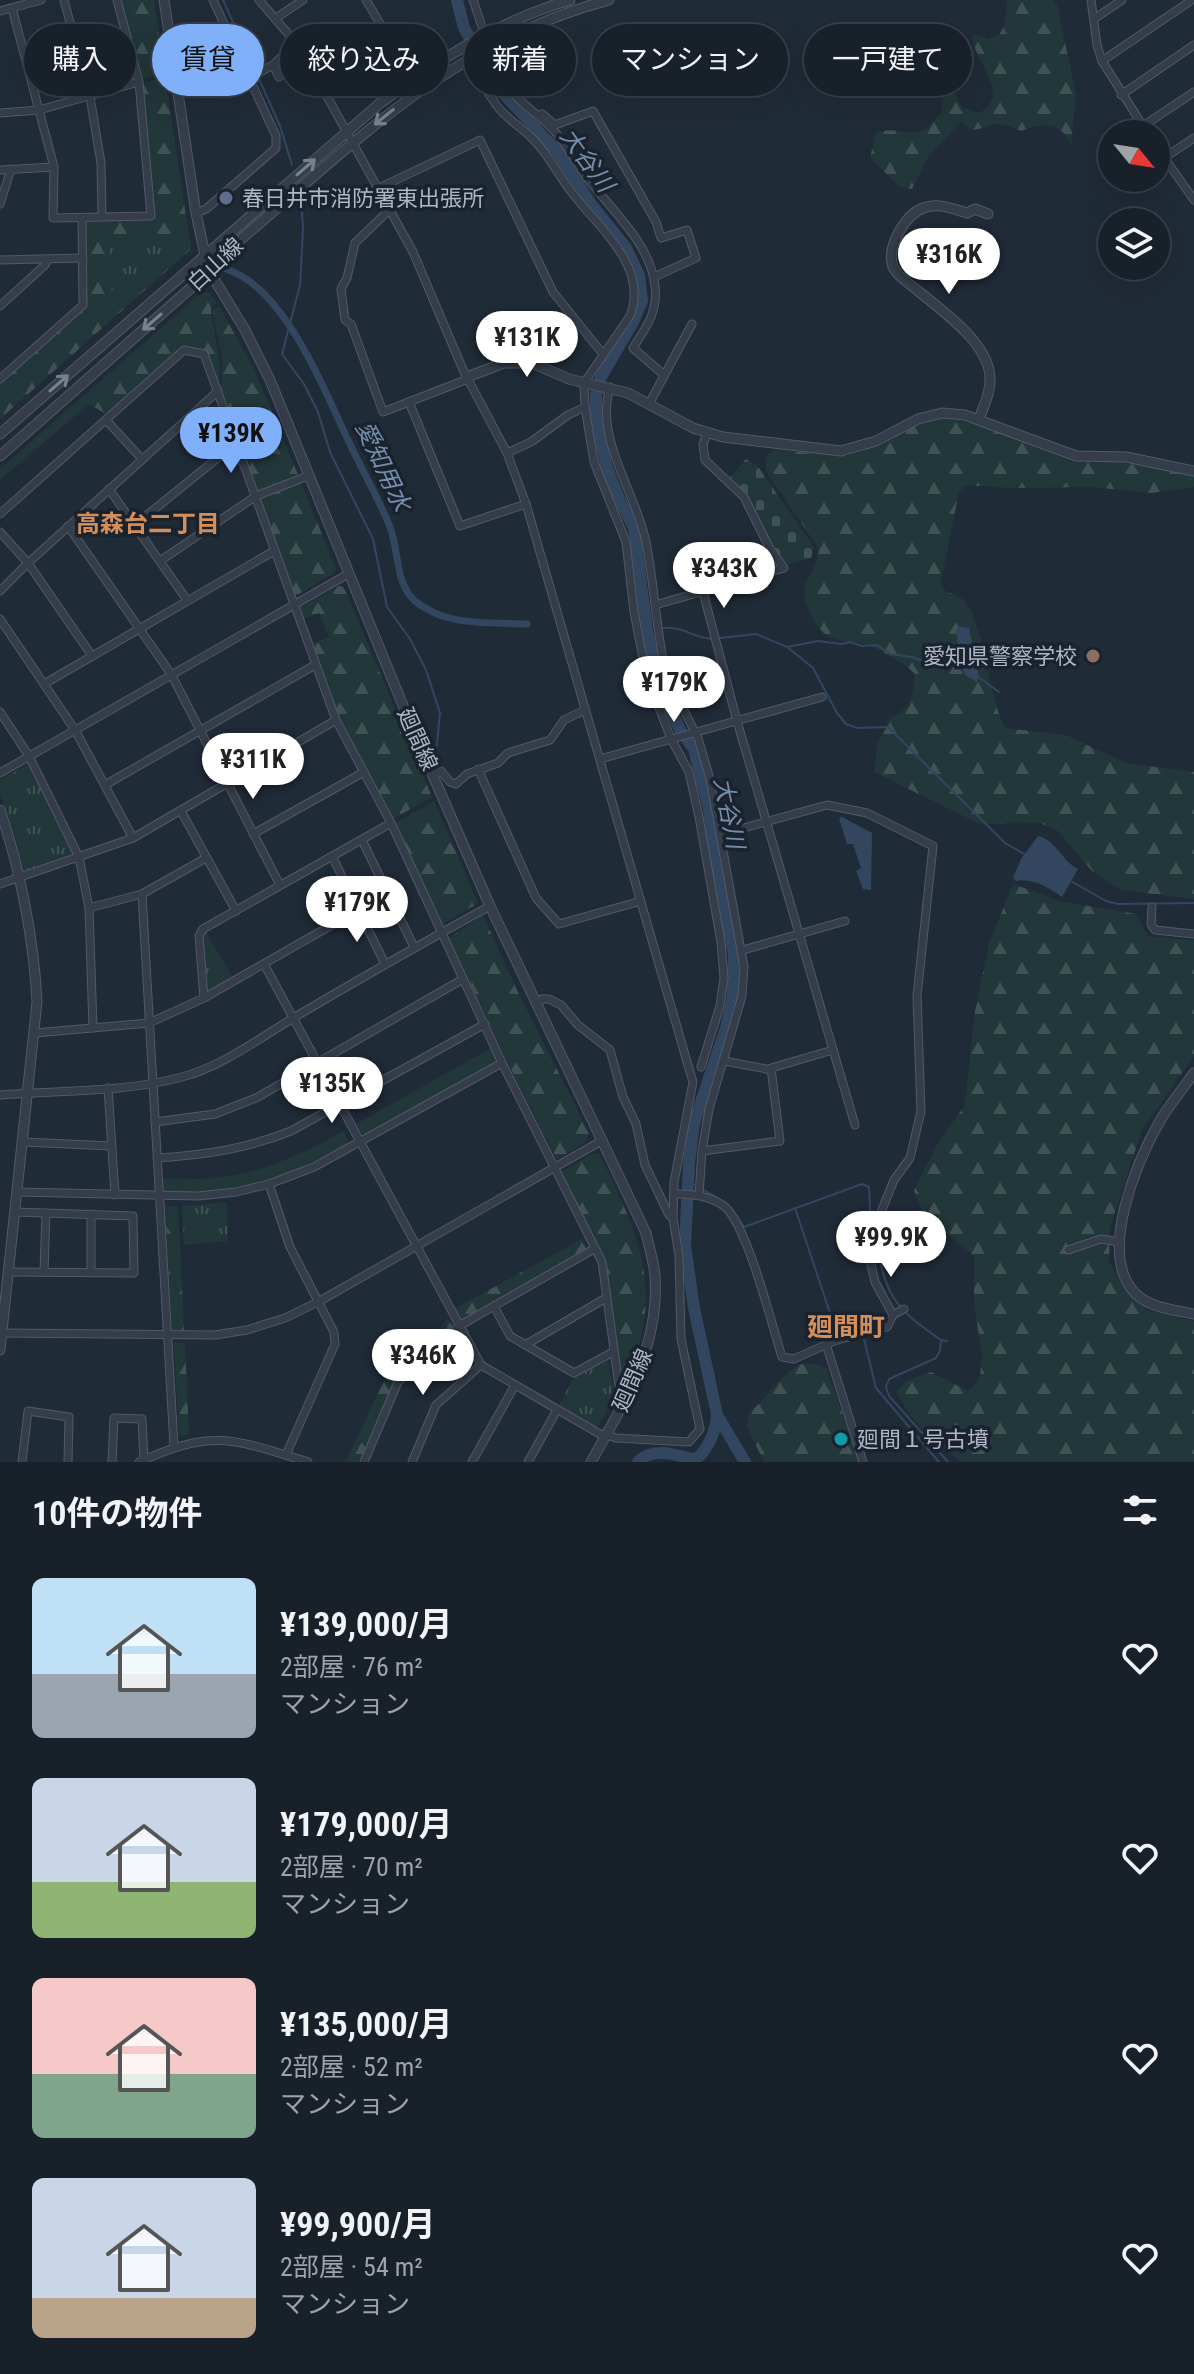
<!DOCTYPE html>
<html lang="ja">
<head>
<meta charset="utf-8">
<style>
	body { margin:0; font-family:"Roboto Condensed","Noto Sans JP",sans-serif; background:#212832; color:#f1f3f6; height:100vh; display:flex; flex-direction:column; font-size:30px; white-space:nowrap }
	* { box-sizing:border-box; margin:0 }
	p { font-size:26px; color:#9fa3a8 }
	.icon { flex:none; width:44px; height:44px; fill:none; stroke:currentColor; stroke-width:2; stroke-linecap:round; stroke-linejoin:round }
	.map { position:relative; height:1462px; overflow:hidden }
	.details { display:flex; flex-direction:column; background:#18202a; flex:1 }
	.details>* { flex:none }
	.top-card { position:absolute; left:24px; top:24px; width:1146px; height:72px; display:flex; gap:16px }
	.needle { width:52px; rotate:120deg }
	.tools { position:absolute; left:1098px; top:120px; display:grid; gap:16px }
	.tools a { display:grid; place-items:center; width:72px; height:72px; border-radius:50%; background:#18202a; box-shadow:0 8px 32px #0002,0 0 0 2px #363e47; font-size:40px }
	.price { position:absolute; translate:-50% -68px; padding:0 18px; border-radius:28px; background:#fff; color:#222; font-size:26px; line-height:52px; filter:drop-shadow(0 2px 4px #0008) }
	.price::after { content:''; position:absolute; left:50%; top:48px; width:24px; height:18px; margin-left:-12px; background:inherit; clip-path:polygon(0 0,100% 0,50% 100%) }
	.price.current { background:#80b0f9; color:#111 }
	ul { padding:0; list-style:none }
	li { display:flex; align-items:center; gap:24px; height:200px; padding:0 32px }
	li span { display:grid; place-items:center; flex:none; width:224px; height:160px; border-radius:12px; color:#555 }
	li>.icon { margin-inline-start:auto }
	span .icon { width:96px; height:96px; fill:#fffc; stroke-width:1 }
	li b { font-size:34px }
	h2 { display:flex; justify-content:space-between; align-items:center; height:96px; padding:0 32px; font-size:34px }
	.tag { padding:0 28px; border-radius:36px; background:#18202a; box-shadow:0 8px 32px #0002,0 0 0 2px #363e47; font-size:28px; line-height:72px }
	.tag.current { background:#80b0f9; color:#111 }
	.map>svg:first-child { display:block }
	.green { fill:#223739 }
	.forest { fill:url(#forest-firs) }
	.cemetery { fill:url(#cemetery-stones) }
	.park { fill:url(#park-tufts) }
	.water { fill:#334660 }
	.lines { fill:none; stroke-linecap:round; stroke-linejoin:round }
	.stream { stroke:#334660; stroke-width:2 }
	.canal { stroke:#334660; stroke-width:7 }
	.river { stroke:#334660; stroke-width:12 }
	.minor-casing { stroke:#515a66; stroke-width:9 }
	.tertiary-casing { stroke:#515a66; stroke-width:11 }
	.minor { stroke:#343d49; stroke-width:7 }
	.tertiary { stroke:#343d49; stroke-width:9 }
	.oneway { stroke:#77808d }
	.service-dot { fill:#5c6f8a; stroke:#19222d; stroke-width:3 }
	.education-dot { fill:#8d6e63; stroke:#19222d; stroke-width:3 }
	.culture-dot { fill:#0f9aa8; stroke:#19222d; stroke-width:3 }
	.labels { text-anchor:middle; stroke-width:7; stroke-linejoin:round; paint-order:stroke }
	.poi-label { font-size:22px; fill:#aeb7c5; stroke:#19222d; text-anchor:start }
	.street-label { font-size:22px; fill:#aeb7c5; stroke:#19222d }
	.water-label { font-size:24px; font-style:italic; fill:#758eae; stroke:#19222d }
	.neighbourhood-label { font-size:24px; font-weight:bold; fill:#d48e5a; stroke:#19222d }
	.quarter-label { font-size:26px; font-weight:bold; fill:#d48e5a; stroke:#19222d }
</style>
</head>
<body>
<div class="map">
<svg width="1194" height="1462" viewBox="0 0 1194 1462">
	<defs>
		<pattern id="forest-firs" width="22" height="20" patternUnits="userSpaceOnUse" patternTransform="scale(2)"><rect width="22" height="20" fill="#223739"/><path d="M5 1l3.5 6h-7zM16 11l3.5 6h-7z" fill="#405254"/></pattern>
		<pattern id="cemetery-stones" width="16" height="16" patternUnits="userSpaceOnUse" patternTransform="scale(2)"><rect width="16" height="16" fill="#223739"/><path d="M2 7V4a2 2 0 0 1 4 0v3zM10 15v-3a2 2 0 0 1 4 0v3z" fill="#405254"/></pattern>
		<pattern id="park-tufts" width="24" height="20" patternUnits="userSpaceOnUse" patternTransform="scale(2)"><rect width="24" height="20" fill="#223739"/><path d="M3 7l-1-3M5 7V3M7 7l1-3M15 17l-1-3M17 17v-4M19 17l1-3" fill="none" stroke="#405254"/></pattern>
	</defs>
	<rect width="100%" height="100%" fill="#202b38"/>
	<g class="green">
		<polygon points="491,1048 496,1059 495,1062 364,1134 361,1133 356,1124"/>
		<path d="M344 1131 349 1143C301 1170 249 1191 194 1192 184 1192 172 1194 163 1191L162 1178C179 1178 197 1180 213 1178 260 1174 304 1153 344 1131Z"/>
	</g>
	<g class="forest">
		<polygon points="121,0 154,0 165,73 142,79"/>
		<path d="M1007 0H1053L1057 5 1076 94 1071 146C1061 120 1044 123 1021 131 992 117 996 128 971 130L961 122 928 157 912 189 900 187 870 158 876 132C910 125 914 147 942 112 941 100 942 96 953 91L962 107 979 113C1014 97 972 59 972 35H980L988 39 999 35 1005 24Z"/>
		<polygon points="165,77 191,249 0,419 0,383 87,307 85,223 87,221 152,220 154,217 143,83"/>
		<path d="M202 292 210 293 217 303 211 308C212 332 223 357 219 382L206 351 181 347 106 414 89 404 0 480V469Z"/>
		<path d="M219 306 255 371 299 477 260 492 256 490 220 387C228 362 215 335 213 310Z"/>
		<path d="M949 417 1019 438 1072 462H1116L1194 474V487L1152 493 1092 487 1011 488 966 485 959 492 941 582 945 591C950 593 957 595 962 599 983 615 989 699 1005 728L1066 735 1126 763 1194 772V899L1121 890 1092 871 1058 831 1040 823 980 824 874 772 878 743 890 718C912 709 913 696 915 674 905 663 877 648 862 643 853 641 841 642 832 638 818 633 808 612 805 598 801 577 821 568 818 547L766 472C765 460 765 454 776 450L847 456 866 450 918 424Z"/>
		<polygon points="301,483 336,568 334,573 294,597 260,501 262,498"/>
		<polygon points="339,586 344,587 432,797 393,819 339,717 311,644 329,637 319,613 302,620 298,609"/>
		<polygon points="434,801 477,901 477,904 444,923 441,922 396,823"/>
		<polygon points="1013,884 1059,901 1136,914 1148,936 1194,940 1194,1056 1142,1130 1110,1227 1109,1260 1123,1288 1147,1310 1194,1321 1194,1462 960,1462 912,1418 896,1392 906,1381 931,1372 968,1391 980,1378 982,1353 974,1306 974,1256 923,1213 914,1190 938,1143 965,1105 975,1011 989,944"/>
		<polygon points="483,915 516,988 589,1133 585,1143 557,1159 508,1063 449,938"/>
		<path d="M591 1154H599C639 1232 667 1295 625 1381L622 1380 606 1261 561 1172Z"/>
		<polygon points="165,1205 178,1207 184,1330 172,1331"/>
		<polygon points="582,1239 587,1248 461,1322 454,1309"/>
		<polygon points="448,1319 453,1327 397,1380 361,1462 346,1462 388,1372"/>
		<polygon points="174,1342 185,1343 189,1435 179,1437"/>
		<path d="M801 1364H816L826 1368 860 1462H764L747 1427 749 1413C767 1398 780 1375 801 1364Z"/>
	</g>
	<polygon class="cemetery" points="746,459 757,465 814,547 811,558 786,565 771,546 755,509 729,479"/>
	<g class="park">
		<polygon points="188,235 190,249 113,317 109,242"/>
		<polygon points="30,763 74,853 73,856 24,874 13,829 0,795 0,780"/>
		<polygon points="206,932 233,978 209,992 205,990 202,936"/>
		<polygon points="227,1202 228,1241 184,1245 182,1206"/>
		<polygon points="608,1360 615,1397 597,1428 559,1405 573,1379"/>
	</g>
	<g class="water">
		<polygon points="960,627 969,628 979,677 977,682 965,675 960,661 949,664 948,660 959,657 956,629"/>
		<polygon points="842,817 872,833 871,890 863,889 856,871 861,868 853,844 847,844 839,818"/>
		<path d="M1038 836C1055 839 1062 861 1078 869L1062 897C1050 888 1032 877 1016 881L1013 878 1021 859Z"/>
	</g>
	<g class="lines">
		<g class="stream">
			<polyline points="223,0 255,71"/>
			<polyline points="258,77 280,126 292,165"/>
			<polyline points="301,199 303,228 300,285 282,354 304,384 318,412 330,452 373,539 387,607 410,639 426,670 440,713 436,754"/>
			<path d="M662 628C684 626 693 638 713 639"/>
			<polyline points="720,638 756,634 787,647 813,668 837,713 846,724 857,728 888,727 1005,843 1026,855"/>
			<polyline points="787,647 818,641 842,644 850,642 862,646 877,645 890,654 912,657 935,665 949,662"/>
			<polyline points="977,676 999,692"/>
			<polyline points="1069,880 1106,901 1118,904 1194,903"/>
			<polyline points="688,1182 694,1185"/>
			<polyline points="704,1190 728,1204 744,1227 862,1184 869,1187 871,1227"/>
			<polyline points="795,1208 837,1334 862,1327"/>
			<path d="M874 1238C888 1296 890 1305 941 1340L947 1341"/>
			<polyline points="864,1339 876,1388 939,1462"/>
			<polyline points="941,1340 940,1351 936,1358 889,1379 886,1387 889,1396 948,1462"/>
		</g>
		<path class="canal" d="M226 269C286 288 324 391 350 444 363 472 379 499 390 527 399 550 395 584 415 601 446 627 489 622 527 624"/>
		<g class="river">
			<polyline points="457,0 464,28 500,90 557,151 591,204 626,248 639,275 642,301 632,324 601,377 596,395 596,420 607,468 618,496 634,528 647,631 656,676 680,730 694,749 709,809 715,864 734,954 733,996 726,1028 694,1123 689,1163 685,1246 694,1308 717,1415 745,1462"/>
			<path d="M638 1462C653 1446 677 1455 695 1460 708 1450 716 1431 717 1415"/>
		</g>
		<defs>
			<g id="minor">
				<polyline points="64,0 90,97 101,163 102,217"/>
				<polyline points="259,0 296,43 308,62 413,252 464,372 507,453 526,504 690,1072 693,1082 674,1182 673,1218 679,1256 681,1339 700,1429 689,1442 616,1438 607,1435"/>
				<polyline points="366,0 404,64 416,77"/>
				<path d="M473 0C485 33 491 67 515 95 527 109 544 118 555 132 569 148 578 167 591 183 615 213 651 246 655 286 658 313 646 327 633 348L664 375"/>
				<polyline points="1091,0 1097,45 1102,61 1148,134"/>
				<polyline points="12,8 54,167 53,218 151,216 139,82 117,0"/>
				<polyline points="0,11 41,0"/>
				<polyline points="276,18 303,0"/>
				<polyline points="1094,19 1122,0"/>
				<path d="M502 40C512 58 540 69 558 77"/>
				<path d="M468 58C477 75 486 91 497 106 507 119 522 128 533 139 550 156 559 177 573 194 600 229 649 267 630 316L584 383 585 407 594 462 626 542 634 612 646 674 671 739 689 772 699 817 721 942 724 978 720 1006 701 1067"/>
				<polyline points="1102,61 1192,0"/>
				<polyline points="273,65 279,77"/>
				<polyline points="175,73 239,56"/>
				<polyline points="249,78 273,65 296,43"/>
				<polyline points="1121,95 1194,45"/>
				<polyline points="0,113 39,110 139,82"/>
				<polyline points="542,114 555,125 593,111 656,222 661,238 687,230 696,258 654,277"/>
				<polyline points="1143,126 1194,92"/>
				<polyline points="1156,146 1194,200"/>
				<polyline points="1164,158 1194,138"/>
				<polyline points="0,170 54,167"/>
				<polyline points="379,188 480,140 553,292 602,353"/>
				<polyline points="0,204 11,169"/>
				<polyline points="390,209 355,243 347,278 341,289 345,320 351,324 383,412 468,379"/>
				<polyline points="196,213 206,209 276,148 276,136 213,0"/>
				<polyline points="0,260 83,258"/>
				<polyline points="0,306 45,265 48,259"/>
				<polyline points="0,379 83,305 82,218"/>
				<path d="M610 387C594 439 636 492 646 542 654 583 656 625 664 665L671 685 698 738 710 779 744 967 742 996 709 1109 702 1151 699 1195"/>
				<polyline points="409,402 460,526 526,504"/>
				<polyline points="650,402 692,324"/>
				<polyline points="106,420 142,459"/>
				<polyline points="507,453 531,442 568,415 585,407"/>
				<polyline points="109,489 187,600"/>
				<polyline points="0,514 184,350 204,354 336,720 391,823 502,1063 602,1262 619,1386 628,1396"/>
				<polyline points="135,525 236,443"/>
				<polyline points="68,526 171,674 280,885"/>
				<polyline points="0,532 28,563 92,656"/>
				<polyline points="160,561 256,496 308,476"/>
				<polyline points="0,591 28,563 218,391"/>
				<polyline points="703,592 737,721 855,1125"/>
				<polyline points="655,605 784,568 769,547 744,497 705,460 703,444 707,434"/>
				<polyline points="0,619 75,730 133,838"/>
				<polyline points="44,684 274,551"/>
				<polyline points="0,712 29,756 79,857 89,908 93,1028"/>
				<polyline points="600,759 822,697"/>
				<polyline points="478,769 536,898 559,924 641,901"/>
				<polyline points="0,773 348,574"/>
				<polyline points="433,773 441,771 450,782 456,784 467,774 498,763 508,753 550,740 564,720 585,710"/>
				<polyline points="105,785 315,665"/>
				<polyline points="181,811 236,911"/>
				<polyline points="253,834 364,772"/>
				<polyline points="722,834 827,805 867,813 933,846 917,996 921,1111 910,1158 894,1180 867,1247 875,1282 893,1315"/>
				<polyline points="362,840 414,947"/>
				<polyline points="332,856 385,964"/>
				<polyline points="0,884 133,838 336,720"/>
				<polyline points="142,894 174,1446"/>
				<polyline points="1152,907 1151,924 1155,930 1194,934"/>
				<polyline points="89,908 142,894 206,858"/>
				<polyline points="743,950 845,921"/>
				<polyline points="264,964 481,1365 605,1437"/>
				<polyline points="204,998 199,936 203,929 391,823"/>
				<polyline points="535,1003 542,999 549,999 561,1005 578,1025 610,1050 623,1097 636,1124 645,1165 669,1215 673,1218"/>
				<polyline points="35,1033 149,1023 204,998 358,910"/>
				<polyline points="724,1061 772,1070"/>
				<polyline points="108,1088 115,1195"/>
				<path d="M0 1095C60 1090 123 1093 182 1077 224 1066 262 1036 300 1014 363 977 426 941 490 906"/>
				<polyline points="155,1122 215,1114 256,1098 463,979"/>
				<polyline points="23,1142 111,1146"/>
				<polyline points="702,1151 780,1141 771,1068 833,1050"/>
				<path d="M157 1158C205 1155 246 1149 291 1131L485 1024"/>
				<polyline points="269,1184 290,1247 334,1332 335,1344 286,1455"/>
				<polyline points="17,1192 198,1196 236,1192 269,1184 314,1167 502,1063"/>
				<path d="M676 1194C693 1194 715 1196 728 1210 750 1236 771 1322 782 1357L794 1359 834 1341 887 1327 893 1315 904 1309"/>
				<polyline points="1068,1250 1101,1239 1119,1242"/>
				<polyline points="8,1272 134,1273 133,1216 15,1212"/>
				<polyline points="44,1272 46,1213"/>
				<polyline points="91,1273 91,1214"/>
				<polyline points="494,1306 510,1336 574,1373 613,1352"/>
				<polyline points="2,1333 215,1335 247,1330 285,1318 318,1302 603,1140"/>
				<polyline points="826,1344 863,1462"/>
				<polyline points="525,1345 606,1298"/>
				<polyline points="22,1462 28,1411 69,1417 68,1462"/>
				<polyline points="112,1462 114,1418 142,1419 144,1460"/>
				<path d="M139 1462C214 1428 233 1439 308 1462"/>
				<polyline points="364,1462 398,1382 459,1326 594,1249"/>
				<polyline points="412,1462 436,1405 481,1365"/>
				<polyline points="472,1462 515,1385"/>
				<polyline points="528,1462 557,1410"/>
			</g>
			<g id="tertiary">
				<path d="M164 0 196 213 208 269 245 330 270 380 413 730 490 906 646 1233C649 1247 654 1262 655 1276 660 1347 624 1403 591 1462"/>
				<polyline points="467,377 504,363 532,363 569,379 628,393 693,428 723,437 841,451 876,441 918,419 942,413 965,415 1076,456 1126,457 1194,471"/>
				<path d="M979 419C984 405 991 392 990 377 988 338 928 301 901 277 898 274 895 271 893 267 886 247 905 215 923 208 938 202 953 209 967 213L975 209 988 214"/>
				<path d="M0 434 379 104C437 61 500 20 570 0"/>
				<path d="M0 456 193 286 219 258C343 154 446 43 609 0"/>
				<path d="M0 810C20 868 34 940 37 1002L0 1350"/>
				<path d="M1194 1073C1183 1088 1171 1103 1161 1119 1138 1159 1096 1255 1136 1294 1151 1308 1174 1310 1194 1314"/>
			</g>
		</defs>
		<use href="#minor" class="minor-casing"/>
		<use href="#tertiary" class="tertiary-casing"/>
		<use href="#minor" class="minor"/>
		<use href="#tertiary" class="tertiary"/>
	</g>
	<defs><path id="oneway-shaft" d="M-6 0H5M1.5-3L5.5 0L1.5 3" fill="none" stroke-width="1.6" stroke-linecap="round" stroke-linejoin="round" transform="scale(2)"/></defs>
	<g class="oneway">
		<use href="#oneway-shaft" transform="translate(384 117) rotate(141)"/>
		<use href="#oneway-shaft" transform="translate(306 167) rotate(-41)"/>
		<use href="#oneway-shaft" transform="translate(152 322) rotate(139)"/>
		<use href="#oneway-shaft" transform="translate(59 383) rotate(-41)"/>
	</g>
	<circle class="service-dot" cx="226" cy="198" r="8"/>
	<circle class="education-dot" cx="1093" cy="656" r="8"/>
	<circle class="culture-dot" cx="841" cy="1439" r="8"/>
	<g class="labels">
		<g class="poi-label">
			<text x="242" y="206">春日井市消防署東出張所</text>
			<text x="1077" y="664" text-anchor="end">愛知県警察学校</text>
			<text x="857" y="1447">廻間１号古墳</text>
		</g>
		<g class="street-label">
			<text transform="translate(215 264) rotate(-43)" y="8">白山線</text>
			<text transform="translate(418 739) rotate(66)" y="8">廻間線</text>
			<text transform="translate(632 1380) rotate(-66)" y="8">廻間線</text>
		</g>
		<g class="water-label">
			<text transform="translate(587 160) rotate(54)" y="8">大谷川</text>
			<text transform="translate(383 466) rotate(65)" y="8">愛知用水</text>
			<text transform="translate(729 813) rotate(79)" y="8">大谷川</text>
		</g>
		<g class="neighbourhood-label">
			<text x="148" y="532">高森台二丁目</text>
		</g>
		<g class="quarter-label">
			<text x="846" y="1336">廻間町</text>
		</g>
	</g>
</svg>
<div class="tools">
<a><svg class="needle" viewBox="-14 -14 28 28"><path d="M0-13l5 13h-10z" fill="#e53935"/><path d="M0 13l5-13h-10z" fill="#9fa3a8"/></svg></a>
<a><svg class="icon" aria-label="layers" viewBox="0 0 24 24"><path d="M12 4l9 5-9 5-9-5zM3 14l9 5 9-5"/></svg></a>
</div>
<b class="price" style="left:949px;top:296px">¥316K</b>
<b class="price" style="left:527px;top:379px">¥131K</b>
<b class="price current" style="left:231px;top:475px">¥139K</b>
<b class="price" style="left:724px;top:610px">¥343K</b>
<b class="price" style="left:674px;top:724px">¥179K</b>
<b class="price" style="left:253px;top:801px">¥311K</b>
<b class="price" style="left:357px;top:944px">¥179K</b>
<b class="price" style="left:332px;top:1125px">¥135K</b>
<b class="price" style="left:891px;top:1279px">¥99.9K</b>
<b class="price" style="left:423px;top:1397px">¥346K</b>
<div class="top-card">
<a class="tag">購入</a>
<a class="tag current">賃貸</a>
<a class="tag">絞り込み</a>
<a class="tag">新着</a>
<a class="tag">マンション</a>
<a class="tag">一戸建て</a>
</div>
</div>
<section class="details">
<h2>10件の物件<svg class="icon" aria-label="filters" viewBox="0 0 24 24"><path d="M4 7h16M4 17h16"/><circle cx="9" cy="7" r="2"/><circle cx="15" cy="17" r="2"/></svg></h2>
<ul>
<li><span style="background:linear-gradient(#bfe0f5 60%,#9aa5b1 0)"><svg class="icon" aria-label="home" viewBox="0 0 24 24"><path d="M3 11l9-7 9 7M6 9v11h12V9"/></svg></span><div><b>¥139,000/月</b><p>2部屋 · 76 m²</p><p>マンション</p></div><svg class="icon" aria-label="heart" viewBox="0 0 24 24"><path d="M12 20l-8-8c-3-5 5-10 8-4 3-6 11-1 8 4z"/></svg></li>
<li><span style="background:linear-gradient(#c9d6e8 65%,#8fb573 0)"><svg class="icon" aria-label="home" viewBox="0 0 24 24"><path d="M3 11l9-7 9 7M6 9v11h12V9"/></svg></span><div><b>¥179,000/月</b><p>2部屋 · 70 m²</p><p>マンション</p></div><svg class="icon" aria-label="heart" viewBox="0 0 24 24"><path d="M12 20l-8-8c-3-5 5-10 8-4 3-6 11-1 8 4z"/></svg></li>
<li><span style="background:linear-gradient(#f6c9c9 60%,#7fa58c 0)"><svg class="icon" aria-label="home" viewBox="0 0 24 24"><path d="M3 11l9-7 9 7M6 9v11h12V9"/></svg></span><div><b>¥135,000/月</b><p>2部屋 · 52 m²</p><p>マンション</p></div><svg class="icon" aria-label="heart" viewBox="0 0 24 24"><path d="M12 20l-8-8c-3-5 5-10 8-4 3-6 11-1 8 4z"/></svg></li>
<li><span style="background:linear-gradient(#c9d6e8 75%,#b9a48a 0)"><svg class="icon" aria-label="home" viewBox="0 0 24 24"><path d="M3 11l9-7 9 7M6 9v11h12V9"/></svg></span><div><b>¥99,900/月</b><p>2部屋 · 54 m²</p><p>マンション</p></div><svg class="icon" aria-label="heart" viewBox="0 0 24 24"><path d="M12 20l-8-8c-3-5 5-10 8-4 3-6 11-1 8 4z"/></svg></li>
</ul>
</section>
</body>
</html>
